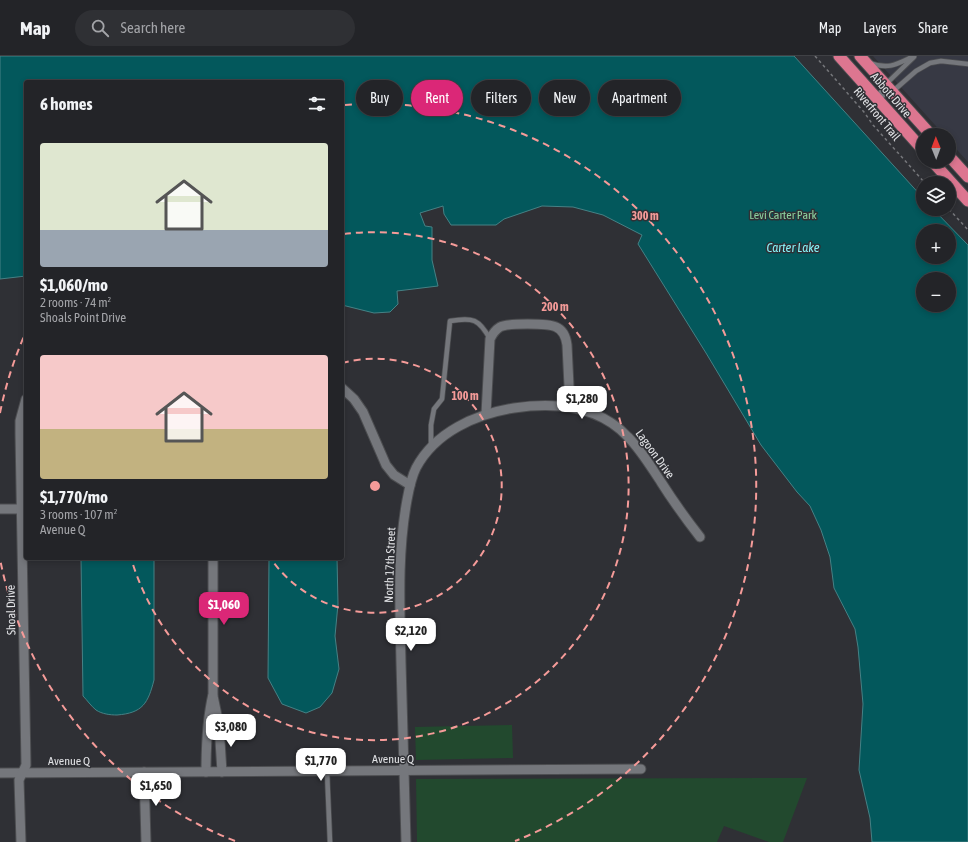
<!DOCTYPE html>
<html lang="en">
<head>
<meta charset="utf-8">
<style>
	body { margin:0; font-family:"Asap Condensed",sans-serif; background:#2f3034; color:#f1f3f6; height:100vh; display:flex; flex-direction:column; font-size:15px; white-space:nowrap }
	* { box-sizing:border-box; margin:0 }
	p { font-size:13px; color:#a3a4a8 }
	.icon { flex:none; width:22px; height:22px; fill:none; stroke:currentColor; stroke-width:2; stroke-linecap:round; stroke-linejoin:round }
	.map { position:relative; flex:1; overflow:hidden }
	.drawer { position:absolute; left:24px; top:24px; width:320px; height:480px; display:flex; flex-direction:column; background:#232428; border-radius:4px; box-shadow:0 2px 6px #0003,0 0 0 1px #404145 }
	.drawer>* { flex:none }
	.top-card { position:absolute; left:356px; top:24px; width:380px; height:36px; display:flex; gap:8px }
	.needle { width:26px; rotate:359deg }
	.buttons { position:absolute; left:916px; top:72px; display:grid; gap:8px }
	.buttons a { display:grid; place-items:center; width:40px; height:40px; border-radius:50%; background:#232428; box-shadow:0 2px 6px #0003,0 0 0 1px #404145; font-size:20px }
	.price { position:absolute; translate:-50% -34px; padding:0 9px; border-radius:8px; background:#fff; color:#222; font-size:13px; line-height:26px; filter:drop-shadow(0 1px 2px #0008) }
	.price::after { content:''; position:absolute; left:50%; top:24px; width:12px; height:9px; margin-left:-6px; background:inherit; clip-path:polygon(0 0,100% 0,50% 100%) }
	.price.active { background:#db2777; color:#fff }
	ul { padding:0; list-style:none }
	li { display:grid; align-content:center; gap:8px; height:212px; padding:0 16px }
	li span { display:grid; place-items:center; height:124px; border-radius:4px; color:#555 }
	li>.icon { margin-inline-start:auto }
	span .icon { width:72px; height:72px; fill:#fffc; stroke-width:1 }
	li b { font-size:17px }
	h2 { display:flex; justify-content:space-between; align-items:center; height:48px; padding:0 16px; font-size:17px }
	.pill { padding:0 14px; border-radius:18px; background:#232428; box-shadow:0 2px 6px #0003,0 0 0 1px #404145; font-size:14px; line-height:36px }
	.pill.active { background:#db2777; color:#fff }
	header { display:flex; align-items:center; gap:24px; box-sizing:border-box; height:56px; padding:0 20px; background:#232428; border-bottom:1px solid #404145 }
	header strong { font-size:19px }
	nav { display:flex; gap:22px; margin-inline-start:auto; font-size:14px }
	.search { width:280px; height:36px; background:#2f3034; display:flex; align-items:center; gap:10px; box-sizing:border-box; padding:0 14px; border-radius:22px; color:#a3a4a8; font-size:15px }
	.map>svg:first-child { display:block }
	.built { fill:#373944 }
	.green { fill:#22492e }
	.water { fill:#03585c; stroke:#468185; fill-rule:evenodd }
	.lines { fill:none; stroke-linecap:round; stroke-linejoin:round }
	.service-casing { stroke:#4c4d50; stroke-width:6 }
	.minor-casing { stroke:#4c4d50; stroke-width:11 }
	.trunk-casing { stroke:#4c4d50; stroke-width:13 }
	.path { stroke:#76777b; stroke-width:1.5; stroke-dasharray:3 3; stroke-linecap:butt }
	.service { stroke:#75777c; stroke-width:4.5 }
	.minor { stroke:#75777c; stroke-width:9 }
	.trunk { stroke:#dd7690; stroke-width:11 }
	.ring { fill:none; stroke:#f59b99; stroke-width:2; stroke-dasharray:7 5 }
	.labels { text-anchor:middle; stroke-width:3; stroke-linejoin:round; paint-order:stroke }
	.street-label { font-size:12px; fill:#e1e2e5; stroke:#2f3035 }
	.park-label { font-size:12px; fill:#8dd3a0; stroke:#2f3035 }
	.water-label { font-size:13px; font-style:italic; fill:#86f2f7; stroke:#2f3035 }
	.centre { fill:#f59b99; stroke:#2f3035; stroke-width:2 }
	.ring-label { font-size:12px; text-anchor:middle; font-weight:bold; fill:#f59b99; stroke:#2f3035; stroke-width:3; stroke-linejoin:round; paint-order:stroke }
</style>
</head>
<body>
<header>
<strong>Map</strong>
<div class="search"><svg class="icon" aria-label="search" viewBox="0 0 24 24"><circle cx="10" cy="10" r="6"/><path d="M15 15l6 6"/></svg>Search here</div>
<nav><a>Map</a><a>Layers</a><a>Share</a></nav>
</header>
<div class="map">
<svg width="968" height="786" viewBox="0 0 968 786">
	<rect width="100%" height="100%" fill="#2f3035"/>
	<polygon class="built" points="873,0 968,0 968,106 949,85 949,79 944,79"/>
	<g class="green">
		<polygon points="512,669 513,702 416,704 415,671"/>
		<polygon points="807,722 783,786 769,786 724,770 717,786 417,786 416,723"/>
	</g>
	<g class="water">
		<path d="M0 0H794L923 142V153H933L968 189V786H872L870 762 859 714 863 648 858 591 855 573 834 532 830 501 821 474 810 450 797 436 761 389 706 297 638 188 642 179 603 159 573 151 542 150 504 163 496 169H451L444 158 443 150 420 157 425 170 432 171V204L438 230 397 235 398 248 390 256 374 257 342 249V26H26V220L0 223ZM923 175H949V201H923ZM923 223H949V249H923Z"/>
		<path d="M81 502H154V624C148 647 143 657 117 659 110 659 102 658 96 654 91 650 87 644 83 640Z"/>
		<polygon points="269,502 337,502 338,548 335,580 339,613 332,637 320,651 306,657 282,648 268,622"/>
	</g>
	<g class="lines">
		<defs>
			<g id="service">
				<path d="M870 7C889 14 897 8 914 0"/>
				<polyline points="877,42 892,36 916,15 930,7 941,5 968,8"/>
				<polyline points="877,42 886,28 914,1"/>
				<path d="M431 390V369L434 353 442 343 450 265C473 261 479 263 490 283"/>
				<polyline points="327,715 330,786"/>
			</g>
			<g id="minor">
				<polyline points="342,332 354,343 363,356 386,409 394,419 410,429"/>
				<path d="M486 358 490 283C492 279 495 274 500 271 507 267 548 267 556 271 563 274 566 281 567 289L570 351"/>
				<polyline points="0,453 21,453"/>
				<polyline points="213,640 219,669 222,716"/>
				<polyline points="144,716 146,786"/>
				<path d="M206 716C206 690 207 664 213 638V502"/>
				<polyline points="0,717 641,713"/>
				<polyline points="21,786 19,724 26,709 20,378 20,365 26,343"/>
				<path d="M406 786C404 726 403 667 401 607 400 553 397 498 407 444 409 433 411 422 416 412 435 376 476 358 514 352 555 346 599 350 628 381 641 394 651 411 661 426 673 445 686 463 700 481"/>
			</g>
			<g id="trunk">
				<polyline points="839,0 923,94"/>
				<polyline points="860,0 931,79"/>
				<polyline points="949,100 968,121"/>
				<polyline points="932,105 968,145"/>
			</g>
		</defs>
		<use href="#service" class="service-casing"/>
		<use href="#minor" class="minor-casing"/>
		<use href="#trunk" class="trunk-casing"/>
		<g class="path">
			<polyline points="815,0 864,56 873,69 925,127"/>
			<polyline points="949,153 968,174"/>
		</g>
		<use href="#service" class="service"/>
		<use href="#minor" class="minor"/>
		<use href="#trunk" class="trunk"/>
	</g>
	<g class="ring">
		<path d="M342 307A127 127 0 1 1 271 503"/>
		<path d="M344 178A254 254 0 1 1 131 502"/>
		<path d="M235 785A382 382 0 0 1 0 503M0 357A382 382 0 0 1 25 278M345 49A382 382 0 0 1 515 785"/>
	</g>
	<g class="labels">
		<g class="street-label">
			<text transform="translate(891 39) rotate(49)" y="4">Abbott Drive</text>
			<text transform="translate(877 58) rotate(50)" y="4">Riverfront Trail</text>
			<text transform="translate(655 398) rotate(54)" y="4">Lagoon Drive</text>
			<text transform="translate(390 509) rotate(-88)" y="4">North 17th Street</text>
			<text transform="translate(11 554) rotate(-91)" y="4">Shoal Drive</text>
			<text x="393" y="707">Avenue Q</text>
			<text x="69" y="709">Avenue Q</text>
		</g>
		<g class="park-label">
			<text x="783" y="163">Levi Carter Park</text>
		</g>
		<g class="water-label">
			<text x="793" y="196">Carter Lake</text>
		</g>
	</g>
	<circle cx="375" cy="430" r="6" class="centre"/>
	<g class="ring-label">
		<text x="645" y="164">300 m</text>
		<text x="555" y="255">200 m</text>
		<text x="465" y="344">100 m</text>
	</g>
</svg>
<div class="buttons">
<a><svg class="needle" viewBox="-14 -14 28 28"><path d="M0-13l5 13h-10z" fill="#e53935"/><path d="M0 13l5-13h-10z" fill="#a3a4a8"/></svg></a>
<a><svg class="icon" aria-label="layers" viewBox="0 0 24 24"><path d="M12 4l9 5-9 5-9-5zM3 14l9 5 9-5"/></svg></a>
<a>+</a>
<a>−</a>
</div>
<b class="price" style="left:582px;top:364px">$1,280</b>
<b class="price active" style="left:224px;top:570px">$1,060</b>
<b class="price" style="left:411px;top:596px">$2,120</b>
<b class="price" style="left:231px;top:692px">$3,080</b>
<b class="price" style="left:321px;top:726px">$1,770</b>
<b class="price" style="left:156px;top:751px">$1,650</b>
<div class="top-card">
<a class="pill">Buy</a>
<a class="pill active">Rent</a>
<a class="pill">Filters</a>
<a class="pill">New</a>
<a class="pill">Apartment</a>
</div>
<section class="drawer">
<h2>6 homes<svg class="icon" aria-label="filters" viewBox="0 0 24 24"><path d="M4 7h16M4 17h16"/><circle cx="9" cy="7" r="2"/><circle cx="15" cy="17" r="2"/></svg></h2>
<ul>
<li><span style="background:linear-gradient(#dfe7d0 70%,#9aa5b1 0)"><svg class="icon" aria-label="home" viewBox="0 0 24 24"><path d="M3 11l9-7 9 7M6 9v11h12V9"/></svg></span><div><b>$1,060/mo</b><p>2 rooms · 74 m²</p><p>Shoals Point Drive</p></div></li>
<li><span style="background:linear-gradient(#f6c9c9 60%,#c2b280 0)"><svg class="icon" aria-label="home" viewBox="0 0 24 24"><path d="M3 11l9-7 9 7M6 9v11h12V9"/></svg></span><div><b>$1,770/mo</b><p>3 rooms · 107 m²</p><p>Avenue Q</p></div></li>
</ul>
</section>
</div>
</body>
</html>
